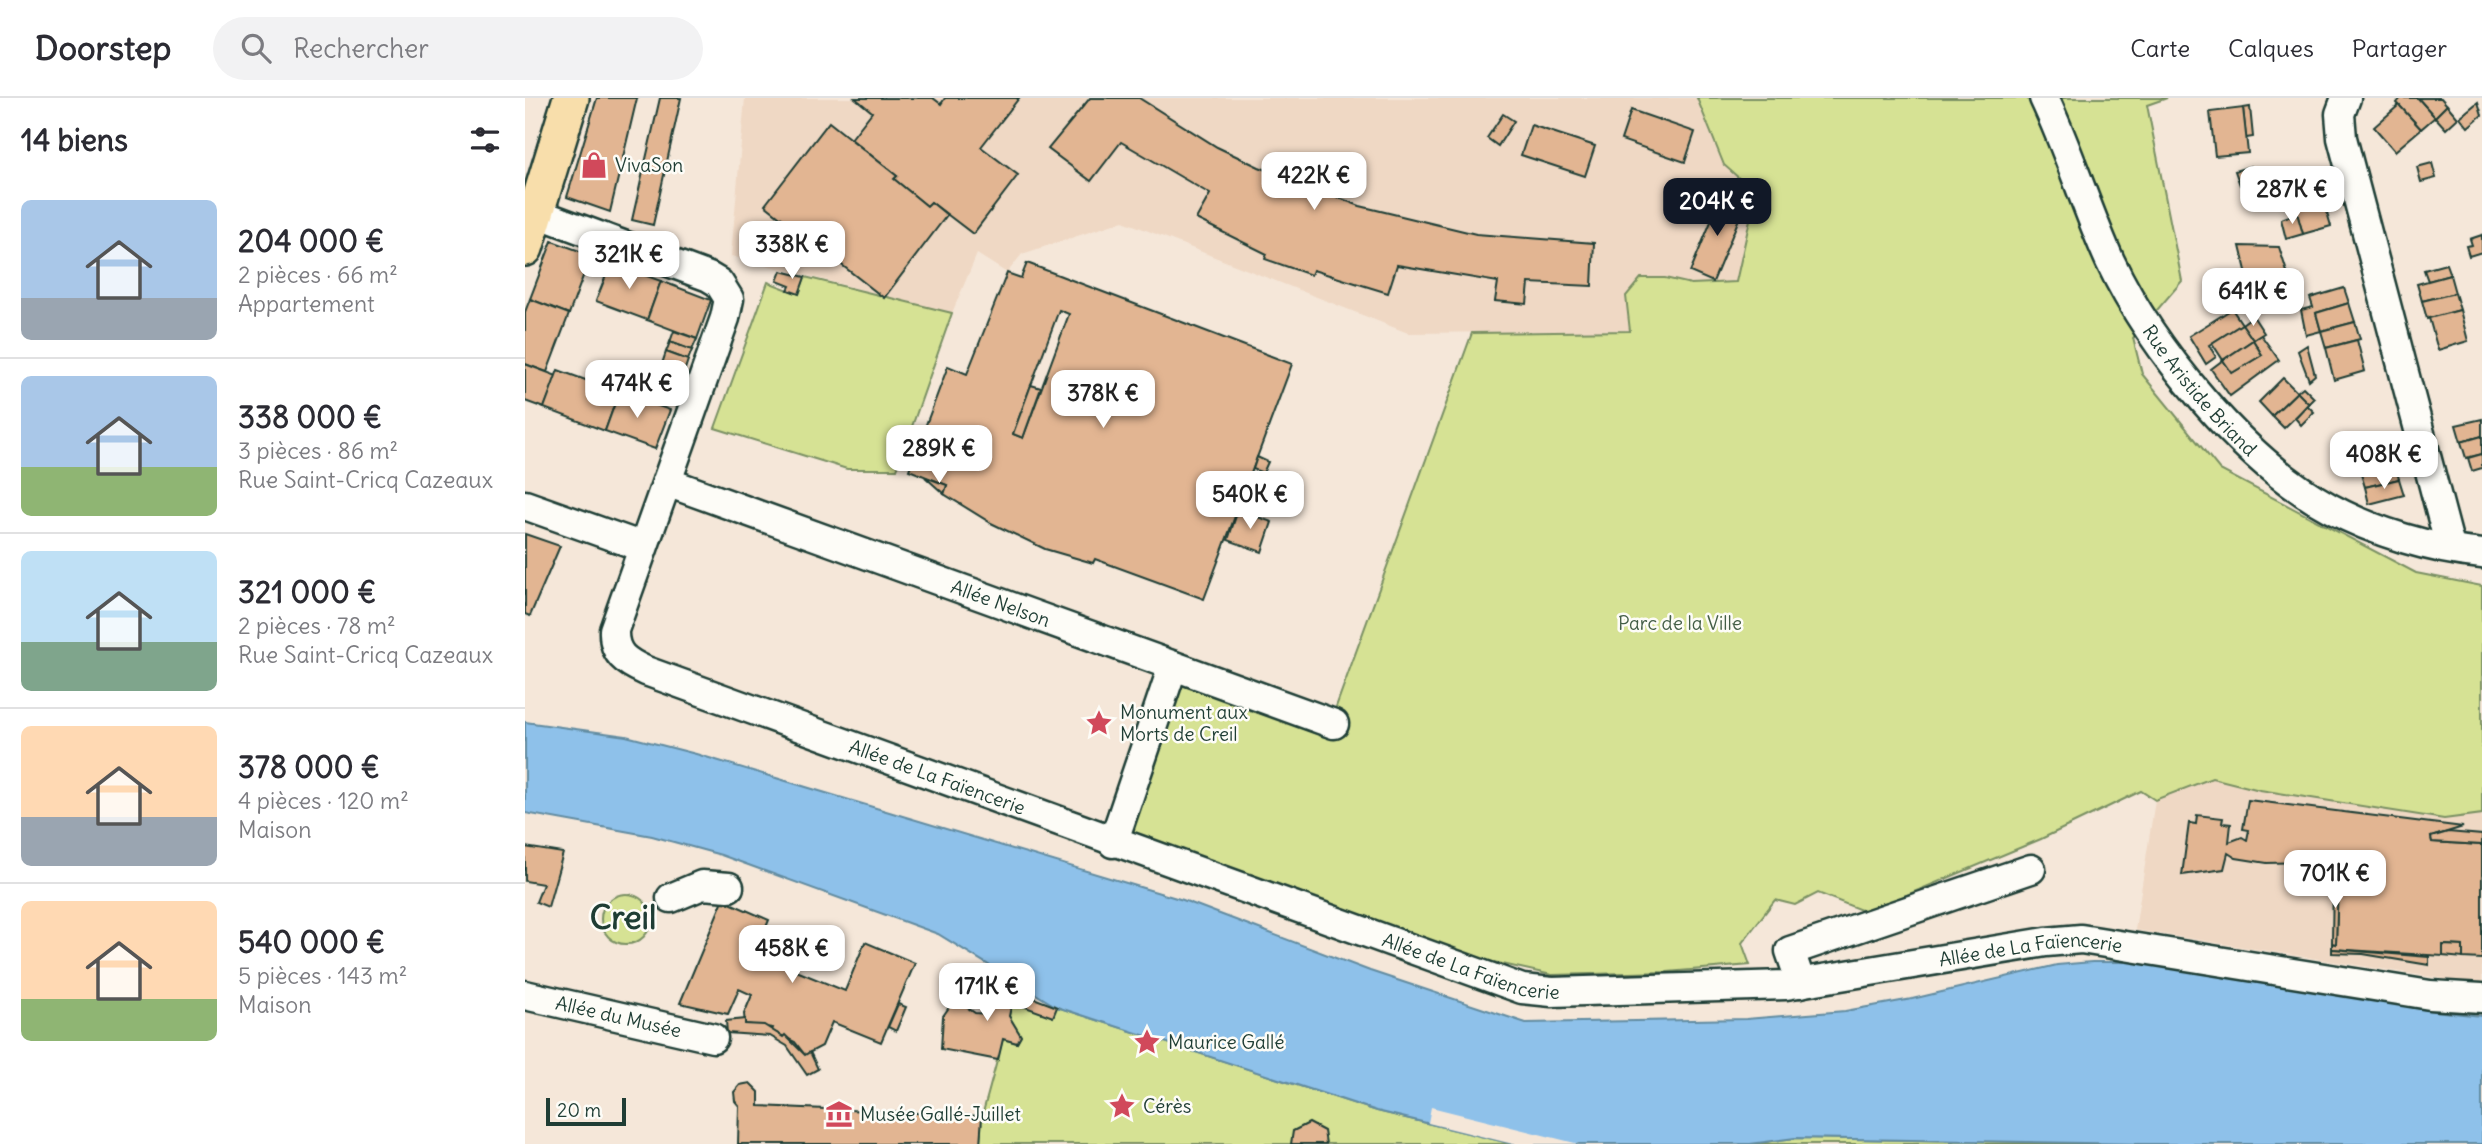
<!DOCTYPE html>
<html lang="fr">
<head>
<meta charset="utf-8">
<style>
	body { margin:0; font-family:Delius,sans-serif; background:#f2f2f3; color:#2b2b33; height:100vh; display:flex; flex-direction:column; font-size:26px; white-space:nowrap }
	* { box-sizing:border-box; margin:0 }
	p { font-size:23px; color:#7c7c81 }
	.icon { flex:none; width:38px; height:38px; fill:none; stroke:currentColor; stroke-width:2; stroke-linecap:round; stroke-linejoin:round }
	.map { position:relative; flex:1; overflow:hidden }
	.panel { display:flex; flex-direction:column; background:#fff; width:525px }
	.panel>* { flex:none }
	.scale { position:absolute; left:21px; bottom:18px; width:80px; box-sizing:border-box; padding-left:7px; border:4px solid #1f3d34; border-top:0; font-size:19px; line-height:24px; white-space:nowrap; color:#1f3d34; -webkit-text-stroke:5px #fdfcf7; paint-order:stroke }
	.price { position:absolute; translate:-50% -60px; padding:0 16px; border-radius:14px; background:#fff; color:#222; font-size:23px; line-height:46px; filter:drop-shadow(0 2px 4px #0008) }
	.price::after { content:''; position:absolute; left:50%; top:42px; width:21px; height:16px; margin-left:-10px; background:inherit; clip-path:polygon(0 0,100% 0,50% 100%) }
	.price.on { background:#111827; color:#fff }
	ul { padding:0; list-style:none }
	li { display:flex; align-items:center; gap:21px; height:175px; padding:0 21px }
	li+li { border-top:2px solid #e1e1e2 }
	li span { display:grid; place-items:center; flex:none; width:196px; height:140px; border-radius:10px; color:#555 }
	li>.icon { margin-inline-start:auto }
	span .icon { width:84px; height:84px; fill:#fffc; stroke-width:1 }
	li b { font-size:30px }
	h2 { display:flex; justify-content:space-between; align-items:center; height:84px; padding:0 21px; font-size:30px }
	header { display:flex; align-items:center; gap:42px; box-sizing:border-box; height:98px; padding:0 35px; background:#fff; border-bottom:2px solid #e1e1e2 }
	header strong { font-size:33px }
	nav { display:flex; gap:38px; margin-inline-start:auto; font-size:24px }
	.search { width:490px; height:63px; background:#f2f2f3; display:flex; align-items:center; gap:18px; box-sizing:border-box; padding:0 24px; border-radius:38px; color:#7c7c81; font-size:26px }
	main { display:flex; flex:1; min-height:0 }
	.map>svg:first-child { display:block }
	.built { fill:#efd8c4 }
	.green { fill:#d6e294; stroke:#7a9064; stroke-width:2 }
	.water { fill:#8ec1ea; stroke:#628ca1; stroke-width:2 }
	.pier { fill:#f5e7d9 }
	.building { fill:#e2b592; stroke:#1f3d34; stroke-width:2; fill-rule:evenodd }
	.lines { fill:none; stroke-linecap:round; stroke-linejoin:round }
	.minor-casing { stroke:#1f3d34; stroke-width:33 }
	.major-casing { stroke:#1f3d34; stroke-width:40 }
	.minor { stroke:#fdfcf7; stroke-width:28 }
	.major { stroke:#f8deab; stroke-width:35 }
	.labels { text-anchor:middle; stroke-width:5; stroke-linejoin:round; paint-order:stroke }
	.poi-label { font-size:19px; fill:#1f3d34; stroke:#fdfcf7; text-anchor:start }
	.street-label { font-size:19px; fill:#1f3d34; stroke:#fdfcf7 }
	.park-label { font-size:19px; fill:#445e47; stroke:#fdfcf7 }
	.town-label { font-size:33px; font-weight:bold; fill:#1f3d34; stroke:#fdfcf7 }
</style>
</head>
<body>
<header>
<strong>Doorstep</strong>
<div class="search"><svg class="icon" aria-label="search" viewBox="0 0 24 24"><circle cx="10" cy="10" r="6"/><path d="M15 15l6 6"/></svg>Rechercher</div>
<nav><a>Carte</a><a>Calques</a><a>Partager</a></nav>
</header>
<main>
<section class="panel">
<h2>14 biens<svg class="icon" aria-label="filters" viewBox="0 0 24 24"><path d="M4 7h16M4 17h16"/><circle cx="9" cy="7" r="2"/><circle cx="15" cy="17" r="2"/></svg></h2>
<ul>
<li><span style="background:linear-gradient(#a9c7e8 70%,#9aa5b1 0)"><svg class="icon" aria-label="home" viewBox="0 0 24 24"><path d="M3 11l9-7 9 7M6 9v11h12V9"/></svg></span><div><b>204 000 €</b><p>2 pièces · 66 m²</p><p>Appartement</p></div></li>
<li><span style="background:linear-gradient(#a9c7e8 65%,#8fb573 0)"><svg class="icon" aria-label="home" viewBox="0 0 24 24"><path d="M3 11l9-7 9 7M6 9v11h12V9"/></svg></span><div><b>338 000 €</b><p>3 pièces · 86 m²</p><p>Rue Saint-Cricq Cazeaux</p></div></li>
<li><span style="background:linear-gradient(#bfe0f5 65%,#7fa58c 0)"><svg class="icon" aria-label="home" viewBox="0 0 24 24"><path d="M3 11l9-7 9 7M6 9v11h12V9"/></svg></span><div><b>321 000 €</b><p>2 pièces · 78 m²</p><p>Rue Saint-Cricq Cazeaux</p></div></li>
<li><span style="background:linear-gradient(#ffd9b3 65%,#9aa5b1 0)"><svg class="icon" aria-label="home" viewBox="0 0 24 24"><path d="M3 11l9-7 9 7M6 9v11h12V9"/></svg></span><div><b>378 000 €</b><p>4 pièces · 120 m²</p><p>Maison</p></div></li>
<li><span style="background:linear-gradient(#ffd9b3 70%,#8fb573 0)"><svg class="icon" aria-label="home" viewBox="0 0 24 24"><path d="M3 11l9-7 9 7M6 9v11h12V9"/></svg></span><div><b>540 000 €</b><p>5 pièces · 143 m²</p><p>Maison</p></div></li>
</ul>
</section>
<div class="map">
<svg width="1957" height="1046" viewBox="0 0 1957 1046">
	<rect width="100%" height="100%" fill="#f5e7d9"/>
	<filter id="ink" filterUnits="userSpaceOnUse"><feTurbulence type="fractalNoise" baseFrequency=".0143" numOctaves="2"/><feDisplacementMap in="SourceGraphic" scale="14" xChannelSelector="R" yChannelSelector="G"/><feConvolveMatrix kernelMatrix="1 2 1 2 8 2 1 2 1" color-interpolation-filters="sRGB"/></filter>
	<g filter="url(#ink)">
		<g class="built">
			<polygon points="220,0 1375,0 1262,231 883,235 598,123 497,156 482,175 452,156 427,215 206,158"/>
			<polygon points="1687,680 1957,710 1957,884 1932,883 1610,832 1630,702"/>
		</g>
		<g class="green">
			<polygon points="1172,0 1642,0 1622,7 1657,183 1608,240 1617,276 1695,372 1891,475 1957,488 1957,716 1919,721 1735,692 1687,680 1630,702 1616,693 1516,741 1341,814 1293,795 1270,807 1250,802 1217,845 1225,867 1142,874 1027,877 946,859 761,799 606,733 657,585 800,639 947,235 1105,233 1101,198 1116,180 1140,180 1166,186 1211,184 1231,95 1199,67"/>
			<polygon points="280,179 427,215 372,371 322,371 190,330 243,184 274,196"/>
			<circle cx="101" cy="821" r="25"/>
			<polygon points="487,904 532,909 852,1013 988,1046 455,1046 457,1018 478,941 492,945 496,938 484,918"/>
			<polygon points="1270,1040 1617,1046 1225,1046"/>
		</g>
		<polygon class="water" points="0,624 101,638 171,656 658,802 845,873 1001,925 1221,921 1320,913 1387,901 1532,867 1567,864 1614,864 1671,869 1908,913 1957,918 1957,1046 1617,1046 1270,1040 1225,1046 988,1046 852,1013 532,909 413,836 196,757 127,738 0,715"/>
		<polygon class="pier" points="906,1009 1054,1046 988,1046 903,1025"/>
		<g class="building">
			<polygon points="72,0 112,0 85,114 42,99"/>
			<polygon points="135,0 156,0 128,127 107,122"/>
			<polygon points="330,0 408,0 416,6 420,0 494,0 456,49 493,77 448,136 406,104 402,108 369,81 372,78 326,41 347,14"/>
			<polygon points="565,0 614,0 692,49 734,69 835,108 951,136 1069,145 1067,188 1004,185 1002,206 970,203 973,184 872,167 863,195 788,172 786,177 740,161 742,156 671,121 685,96 596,44 566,83 523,51"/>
			<polygon points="1876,0 1893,0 1910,19 1896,31 1872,5"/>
			<polygon points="1893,0 1916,0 1922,7 1910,19"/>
			<polygon points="1953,4 1957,17 1943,29 1935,19"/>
			<polygon points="1874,7 1896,31 1870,53 1849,29"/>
			<polygon points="1922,7 1933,20 1921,31 1910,19"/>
			<polygon points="1725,9 1728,39 1721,40 1718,10"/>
			<polygon points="1718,10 1723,55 1690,58 1685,14"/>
			<polygon points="1106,12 1170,34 1160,64 1096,42"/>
			<polygon points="978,16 989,23 973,48 962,40"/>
			<polygon points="304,24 372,78 369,81 402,108 406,104 422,117 359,200 240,107"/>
			<polygon points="1006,27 1070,48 1060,78 996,57"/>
			<polygon points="1907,65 1911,80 1896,84 1892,69"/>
			<polygon points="1726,68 1731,82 1715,87 1710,73"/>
			<polygon points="1747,77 1751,90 1746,97 1731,101 1726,84"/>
			<polygon points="1791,80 1794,87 1767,95 1765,87"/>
			<polygon points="1794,87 1806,128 1778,136 1766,96"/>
			<polygon points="1197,97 1220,106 1188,184 1165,174"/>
			<polygon points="1772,115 1778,136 1761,141 1756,121"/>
			<polygon points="1957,137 1957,154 1944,158 1941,148 1947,147 1945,141"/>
			<polygon points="27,143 66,157 44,216 5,201"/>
			<polygon points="1715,148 1754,149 1768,193 1740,201 1724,185"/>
			<polygon points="66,157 86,165 80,179 60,172"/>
			<polygon points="86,165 136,183 122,222 71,203"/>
			<path d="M502 165 767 266 679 501 570 461 568 465 520 451 466 425 419 396 422 387 384 372 423 268 442 276 482 175 496 180ZM534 212 544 216 498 340 488 336Z"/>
			<polygon points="1921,166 1925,177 1903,183 1899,172"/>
			<polygon points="256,173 280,179 274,196 263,192 265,188 252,183"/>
			<polygon points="1925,177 1930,195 1897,203 1892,186"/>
			<polygon points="136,183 186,202 172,241 122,222"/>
			<polygon points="1819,190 1824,205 1791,215 1796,233 1781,237 1776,212 1788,209 1785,200"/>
			<polygon points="1930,195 1935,212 1902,221 1897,203"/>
			<polygon points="5,201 44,216 22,274 0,266 0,214"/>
			<polygon points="1824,205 1830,224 1796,233 1791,215"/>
			<polygon points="1707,211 1717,226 1684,247 1691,259 1681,266 1664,238"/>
			<polygon points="1935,212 1943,243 1913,252 1904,220"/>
			<polygon points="1728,218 1739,235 1728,242 1717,226"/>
			<polygon points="1830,224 1835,241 1801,250 1796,233"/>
			<polygon points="1717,226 1728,242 1698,262 1687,245"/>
			<polygon points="149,233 172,241 167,252 145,244"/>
			<polygon points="1736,237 1754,262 1705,298 1686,271 1698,262 1707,275 1737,257 1728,242"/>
			<polygon points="1728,242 1737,257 1707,275 1698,262"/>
			<polygon points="1832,242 1840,273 1809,282 1801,250"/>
			<polygon points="145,244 167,252 163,262 141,254"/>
			<polygon points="1782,247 1790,277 1784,282 1773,253"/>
			<polygon points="141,254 163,262 159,274 137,266"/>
			<polygon points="0,266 32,278 19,310 0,303"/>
			<polygon points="137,266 159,274 155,285 133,276"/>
			<polygon points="33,272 94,294 80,333 19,310"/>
			<polygon points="133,276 155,285 152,292 130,284"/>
			<polygon points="1758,280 1772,294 1747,318 1734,304"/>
			<polygon points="506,287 516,290 498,340 488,336"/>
			<polygon points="1778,289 1789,300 1783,306 1772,294"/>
			<polygon points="94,294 145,312 130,351 80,333"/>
			<polygon points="1772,294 1784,306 1759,330 1747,318"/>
			<polygon points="1782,307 1789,314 1776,327 1770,320"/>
			<polygon points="1957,321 1957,338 1936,344 1931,327"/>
			<polygon points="1957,338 1957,356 1941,360 1936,344"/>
			<polygon points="1864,347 1869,364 1835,373 1830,357"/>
			<polygon points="1957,356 1957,370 1947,373 1943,360"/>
			<polygon points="732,359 743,364 738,375 728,371"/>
			<polygon points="1869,364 1874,381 1840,389 1835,373"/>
			<polygon points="400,379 422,387 419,396"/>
			<polygon points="1874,381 1879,397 1844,406 1840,389"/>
			<polygon points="713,412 747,424 737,454 703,442"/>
			<polygon points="0,436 35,448 5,518 0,516"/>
			<polygon points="1723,702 1938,729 1906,739 1907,744 1957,747 1957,861 1938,860 1938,848 1918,847 1918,858 1807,851 1807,845 1811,846 1813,780 1825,779 1826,760 1813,763 1742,765 1711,760 1703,755 1699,771 1657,777 1664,725 1671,726 1672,717 1698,720 1697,725 1706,726 1704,744 1717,739 1722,742 1724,732 1718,731"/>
			<polygon points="1923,734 1957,737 1957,747 1907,744 1906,739"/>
			<polygon points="0,749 38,755 23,809 11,804 18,786 0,783"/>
			<polygon points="1808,780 1813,780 1811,846 1807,845"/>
			<polygon points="198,802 244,822 230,856 320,893 340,844 390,865 356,944 307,924 297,948 280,957 270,944 247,933 248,930 220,926 219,916 227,897 214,891 203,916 155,905"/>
			<polygon points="1918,847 1938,848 1938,860 1918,858"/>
			<polygon points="1807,851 1904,859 1904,867 1838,856 1807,855"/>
			<polygon points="462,882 532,909 528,919 487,904 484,918 496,938 492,945 478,941 473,962 416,951 418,918 425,908 437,906 450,915 462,916"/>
			<polygon points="373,906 381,909 371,933 363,929"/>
			<polygon points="220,921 220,926 239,927 258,939 260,937 280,957 285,954 293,971 282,977 262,948 245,938 202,935 201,923"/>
			<polygon points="225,985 234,994 234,1008 457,1018 455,1046 213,1046 214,1008 210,1003 209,994 215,987"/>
			<polygon points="784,1025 799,1033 801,1046 766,1046 768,1033"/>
		</g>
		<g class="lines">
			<defs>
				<g id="minor">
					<path id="s1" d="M1519 0C1544 53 1561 110 1585 163 1626 250 1719 364 1805 410 1849 434 1906 451 1957 456"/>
					<polyline points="1821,0 1815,16 1817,40 1925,449"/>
					<path id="s2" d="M12 115 184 179 194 185 204 201 200 220 89 532C88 556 101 564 121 573L997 891 1027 894 1261 887 1521 844 1556 841 1905 897 1957 900"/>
					<path id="s3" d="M142 384 809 626"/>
					<polyline points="0,407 118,449"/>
					<polyline points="588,745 648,568"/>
					<polyline points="146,800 177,787 204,789"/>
					<polyline points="1276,885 1265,853 1506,771"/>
					<path id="s4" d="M0 897 188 940"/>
				</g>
				<polyline id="major" points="0,150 46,0"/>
			</defs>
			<use href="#minor" class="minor-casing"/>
			<use href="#major" class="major-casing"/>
			<use href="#minor" class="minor"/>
			<use href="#major" class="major"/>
		</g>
	</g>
	<defs>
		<symbol id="shop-bare" viewBox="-9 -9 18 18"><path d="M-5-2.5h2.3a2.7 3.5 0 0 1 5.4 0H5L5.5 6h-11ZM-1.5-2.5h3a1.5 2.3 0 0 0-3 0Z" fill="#d1495b" stroke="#fdfcf7" stroke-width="2.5" paint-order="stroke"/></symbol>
		<symbol id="sight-bare" viewBox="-9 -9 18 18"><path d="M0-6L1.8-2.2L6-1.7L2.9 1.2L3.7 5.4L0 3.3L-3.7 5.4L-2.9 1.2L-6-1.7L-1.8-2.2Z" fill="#d1495b" stroke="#fdfcf7" stroke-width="2.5" paint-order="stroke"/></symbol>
		<symbol id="museum-bare" viewBox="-9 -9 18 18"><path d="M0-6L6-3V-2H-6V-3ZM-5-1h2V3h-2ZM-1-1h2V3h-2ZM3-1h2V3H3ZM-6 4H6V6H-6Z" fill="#d1495b" stroke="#fdfcf7" stroke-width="2.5" paint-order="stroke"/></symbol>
	</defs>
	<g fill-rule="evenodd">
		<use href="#shop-bare" x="50" y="48" width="38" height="38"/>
		<use href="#sight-bare" x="555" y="606" width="38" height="38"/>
		<use href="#sight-bare" x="603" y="925" width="38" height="38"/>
		<use href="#sight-bare" x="578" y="989" width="38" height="38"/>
		<use href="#museum-bare" x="295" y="997" width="38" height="38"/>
	</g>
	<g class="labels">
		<g class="poi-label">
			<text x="90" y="74">VivaSon</text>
			<text x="595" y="621">Monument aux<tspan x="595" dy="22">Morts de Creil</tspan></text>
			<text x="643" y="951">Maurice Gallé</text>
			<text x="618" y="1015">Cérès</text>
			<text x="335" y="1023">Musée Gallé-Juillet</text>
		</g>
		<g class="street-label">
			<text dy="7" stroke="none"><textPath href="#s1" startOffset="334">Rue Aristide Briand</textPath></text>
			<text dy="7" stroke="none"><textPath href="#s3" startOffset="355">Allée Nelson</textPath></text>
			<text dy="7" stroke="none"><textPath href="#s2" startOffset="931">Allée de La Faïencerie</textPath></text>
			<text dy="7" stroke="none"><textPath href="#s2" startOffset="2065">Allée de La Faïencerie</textPath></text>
			<text dy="7" stroke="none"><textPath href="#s2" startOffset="1498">Allée de La Faïencerie</textPath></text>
			<text dy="7" stroke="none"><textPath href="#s4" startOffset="96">Allée du Musée</textPath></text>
		</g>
		<g class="park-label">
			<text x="1155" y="532">Parc de la Ville</text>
		</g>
		<g class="town-label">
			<text x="98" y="831">Creil</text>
		</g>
	</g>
</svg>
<div class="scale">20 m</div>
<b class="price" style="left:789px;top:114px">422K €</b>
<b class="price" style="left:1767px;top:128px">287K €</b>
<b class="price on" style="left:1192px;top:140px">204K €</b>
<b class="price" style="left:267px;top:183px">338K €</b>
<b class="price" style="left:104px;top:193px">321K €</b>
<b class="price" style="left:1728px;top:230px">641K €</b>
<b class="price" style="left:112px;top:322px">474K €</b>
<b class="price" style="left:578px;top:332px">378K €</b>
<b class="price" style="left:414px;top:387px">289K €</b>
<b class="price" style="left:1859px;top:393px">408K €</b>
<b class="price" style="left:725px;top:433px">540K €</b>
<b class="price" style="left:1810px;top:812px">701K €</b>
<b class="price" style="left:267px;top:887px">458K €</b>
<b class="price" style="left:462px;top:925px">171K €</b>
</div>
</main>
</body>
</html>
